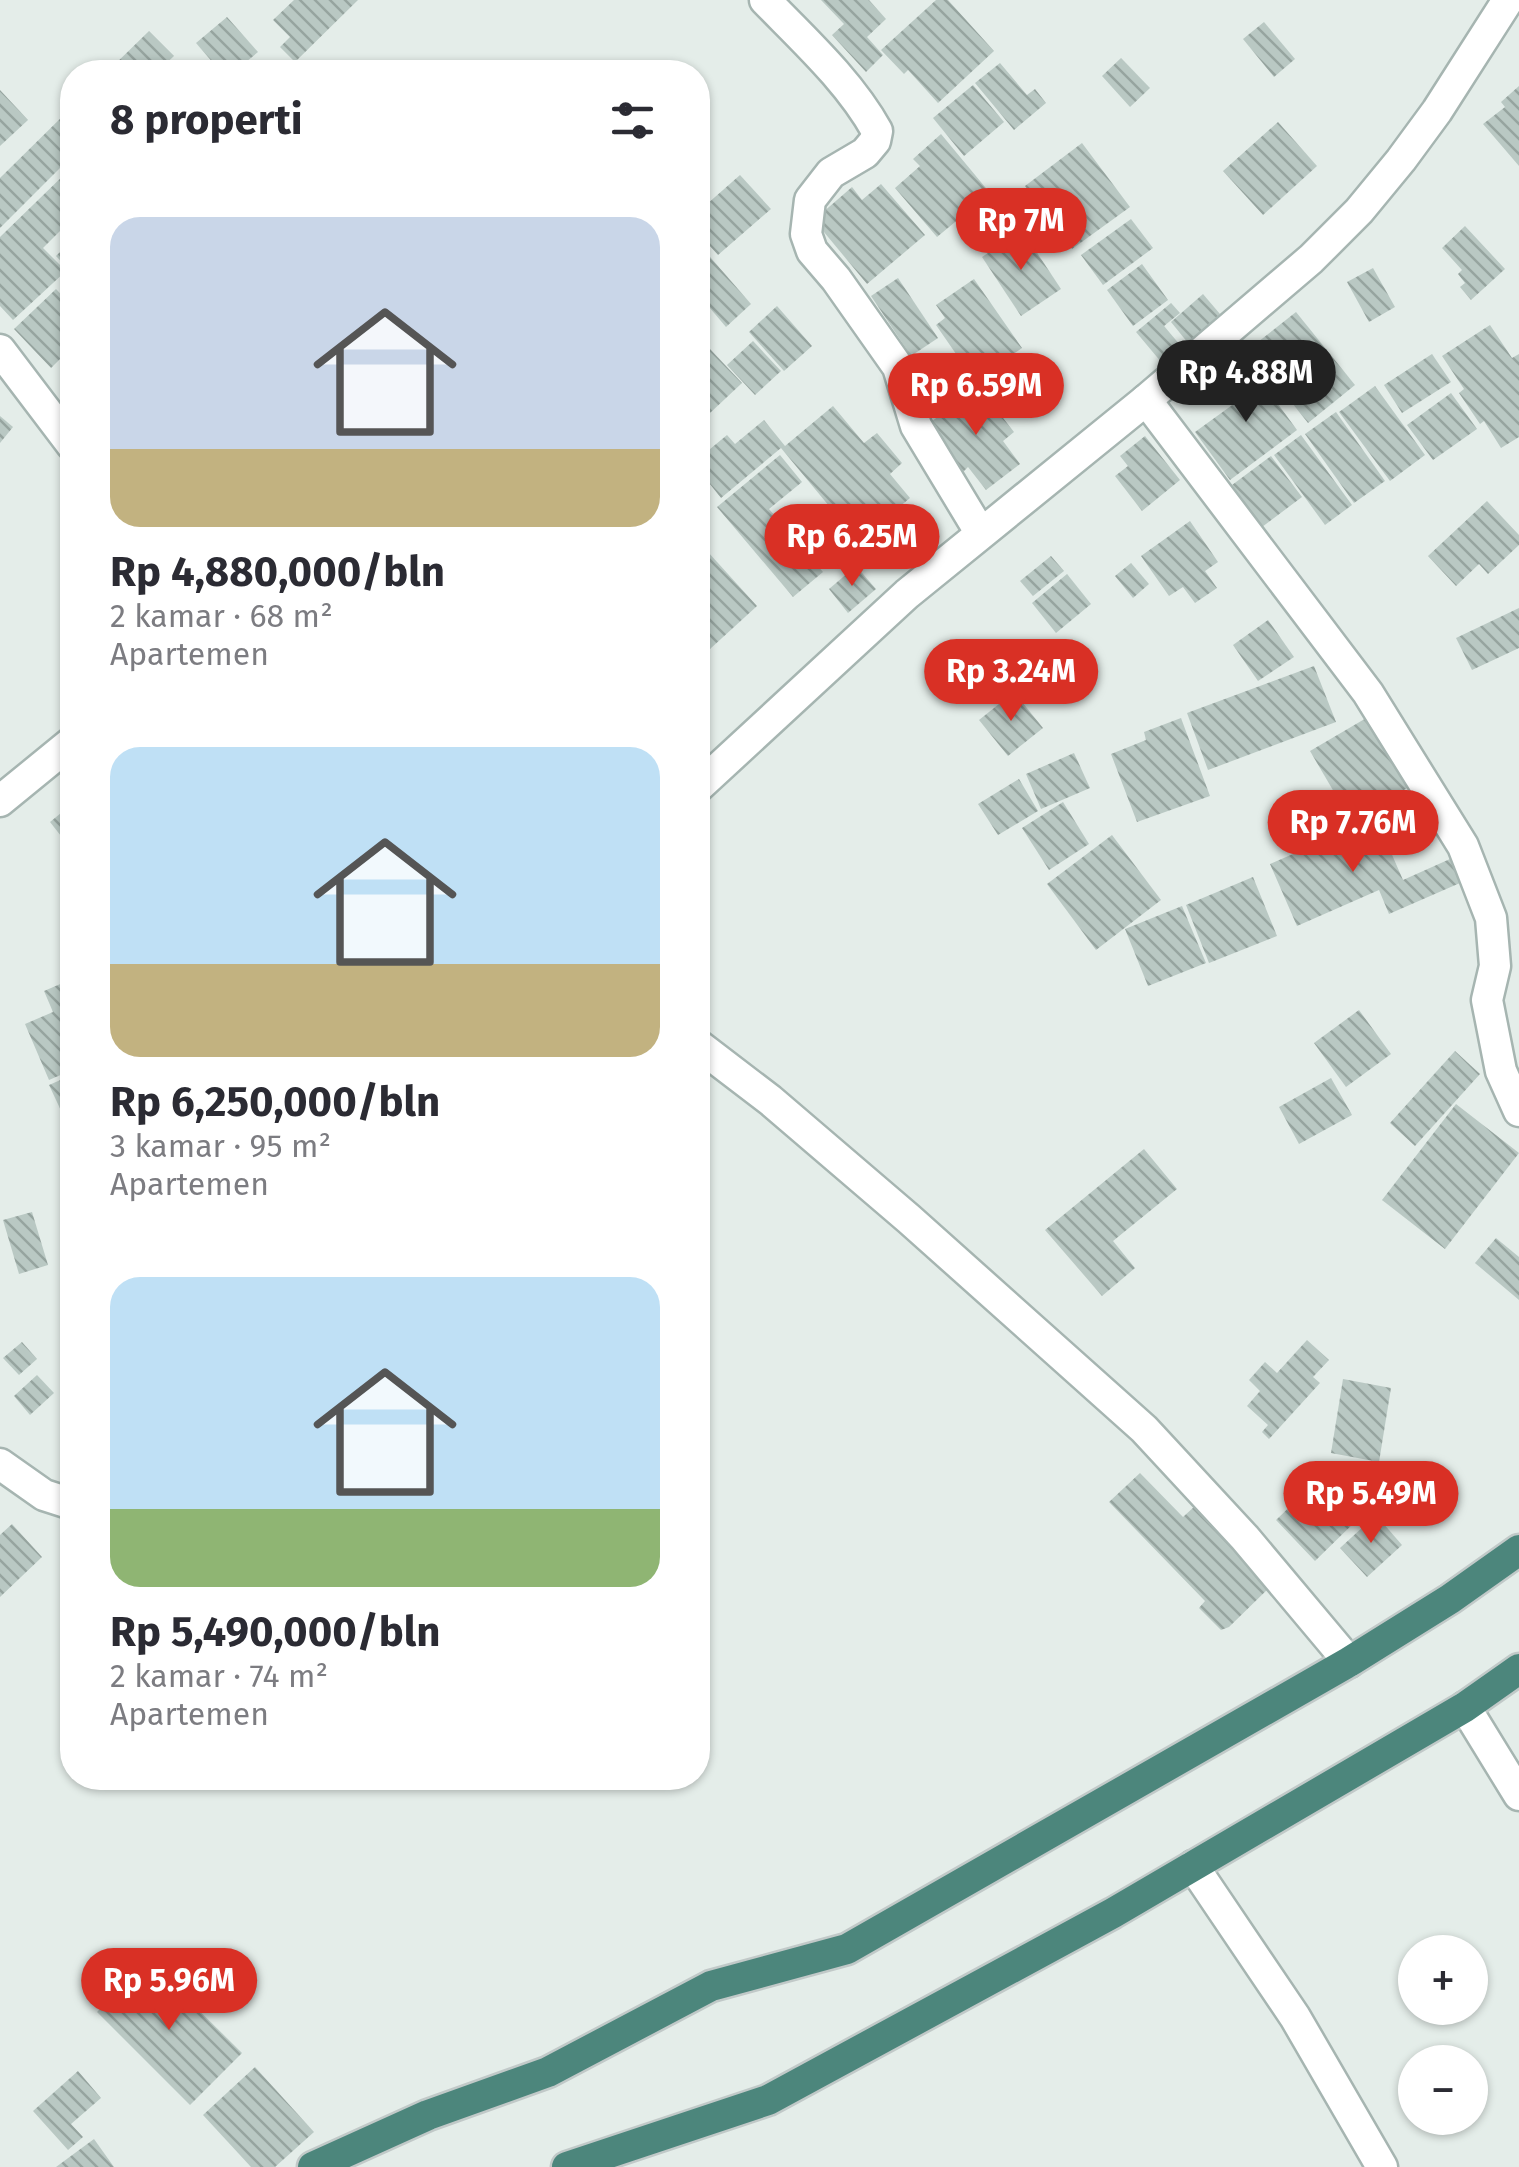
<!DOCTYPE html>
<html lang="id">
<head>
<meta charset="utf-8">
<style>
	body { margin:0; font-family:"Fira Sans",sans-serif; background:#f7f7f7; color:#2b2b33; height:100vh; display:flex; flex-direction:column; font-size:38px; white-space:nowrap }
	* { box-sizing:border-box; margin:0 }
	p { font-size:32px; color:#7c7c81 }
	.icon { flex:none; width:55px; height:55px; fill:none; stroke:currentColor; stroke-width:2; stroke-linecap:round; stroke-linejoin:round }
	.map { position:relative; flex:1; overflow:hidden }
	.side { position:absolute; left:60px; top:60px; width:650px; height:1730px; display:flex; flex-direction:column; background:#fff; border-radius:40px; box-shadow:0 2px 8px #0004 }
	.side>* { flex:none }
	.controls { position:absolute; left:1398px; top:1935px; display:grid; gap:20px }
	.controls a { display:grid; place-items:center; width:90px; height:90px; border-radius:50%; background:#fff; box-shadow:0 2px 8px #0004; font-size:50px }
	.price { position:absolute; translate:-50% -85px; padding:0 22px; border-radius:35px; background:#d93025; color:#fff; font-size:32px; line-height:65px; filter:drop-shadow(0 2px 5px #0008) }
	.price::after { content:''; position:absolute; left:50%; top:60px; width:30px; height:22px; margin-left:-15px; background:inherit; clip-path:polygon(0 0,100% 0,50% 100%) }
	.price.on { background:#222; color:#fff }
	ul { padding:0; list-style:none }
	li { display:grid; align-content:center; gap:20px; height:530px; padding:0 50px }
	li span { display:grid; place-items:center; height:310px; border-radius:30px; color:#555 }
	li>.icon { margin-inline-start:auto }
	span .icon { width:180px; height:180px; fill:#fffc; stroke-width:1 }
	li b { font-size:42px }
	h2 { display:flex; justify-content:space-between; align-items:center; height:120px; padding:0 50px; font-size:42px }
	.map>svg:first-child { display:block }
	.building { fill:url(#building-back-hatch) }
	.lines { fill:none; stroke-linecap:round; stroke-linejoin:round }
	.minor-casing { stroke:#a6b5b1; stroke-width:35 }
	.tertiary-casing { stroke:#a6b5b1; stroke-width:35 }
	.trunk-casing { stroke:#c1c9c8; stroke-width:35 }
	.minor { stroke:#fff; stroke-width:30 }
	.tertiary { stroke:#fff; stroke-width:30 }
	.trunk { stroke:#4c867c; stroke-width:30 }
</style>
</head>
<body>
<div class="map">
<svg width="1519" height="2167" viewBox="0 0 1519 2167">
	<defs>
		<pattern id="building-back-hatch" width="6" height="6" patternUnits="userSpaceOnUse" patternTransform="scale(2.5)"><rect width="6" height="6" fill="#b9c8c3"/><path d="M-1 5l2 2M0 0l6 6M5-1l2 2" fill="none" stroke="#96a49f"/></pattern>
	</defs>
	<rect width="100%" height="100%" fill="#e4ede9"/>
	<g class="building">
		<polygon points="294,0 358,0 295,62 280,47 290,37 273,20"/>
		<polygon points="821,0 869,0 886,19 867,37 883,55 866,72 832,35 844,24"/>
		<polygon points="936,0 948,0 994,51 938,103 908,70 904,74 881,50"/>
		<polygon points="227,17 258,52 234,72 221,72 196,43"/>
		<polygon points="1264,22 1295,59 1274,77 1243,39"/>
		<polygon points="149,31 174,56 157,72 107,72"/>
		<polygon points="1121,58 1150,88 1130,107 1102,76"/>
		<polygon points="1000,63 1027,95 1035,89 1046,103 1014,130 975,83"/>
		<polygon points="973,85 1004,122 964,156 933,118"/>
		<polygon points="1519,86 1519,166 1483,124 1505,107 1501,102"/>
		<polygon points="0,90 28,120 0,146"/>
		<polygon points="72,107 72,156 0,228 0,178"/>
		<polygon points="1278,122 1317,166 1263,215 1223,171"/>
		<polygon points="941,134 990,193 937,237 895,188 920,166 913,159"/>
		<polygon points="1082,143 1130,207 1072,249 1025,186"/>
		<polygon points="69,170 72,173 72,219 43,248 66,271 13,320 0,306 0,237"/>
		<polygon points="740,175 771,209 718,255 698,233 698,212"/>
		<polygon points="881,184 925,235 867,284 814,220 852,187 862,200"/>
		<polygon points="1131,219 1153,248 1103,285 1081,255"/>
		<polygon points="1465,226 1505,269 1471,300 1460,287 1465,283 1458,274 1462,270 1442,248"/>
		<polygon points="1022,230 1061,289 1021,316 982,257"/>
		<polygon points="72,240 72,273 56,256"/>
		<polygon points="698,243 751,304 726,327 698,294"/>
		<polygon points="1142,264 1168,300 1133,326 1107,290"/>
		<polygon points="1373,268 1395,307 1369,322 1347,282"/>
		<polygon points="898,278 938,338 911,356 871,296"/>
		<polygon points="974,279 1022,348 989,371 977,354 963,364 936,325 945,318 936,305"/>
		<polygon points="56,289 72,306 72,369 62,357 51,368 14,329"/>
		<polygon points="1203,294 1220,314 1188,343 1171,322"/>
		<polygon points="1171,303 1180,313 1164,326 1186,352 1167,369 1136,332"/>
		<polygon points="777,306 812,346 784,371 749,332"/>
		<polygon points="1296,312 1355,385 1308,423 1249,349"/>
		<polygon points="1490,325 1512,358 1519,354 1519,437 1501,448 1484,421 1480,424 1459,393 1464,389 1442,356"/>
		<polygon points="753,341 781,371 755,395 727,365"/>
		<polygon points="710,349 742,383 710,413 698,399 698,359"/>
		<polygon points="1432,354 1451,382 1402,413 1384,385"/>
		<polygon points="1248,363 1297,430 1230,480 1195,432 1242,398 1227,378"/>
		<polygon points="978,386 1014,432 1003,441 1020,464 986,490 968,467 963,472 927,425"/>
		<polygon points="1375,386 1425,455 1390,481 1339,412"/>
		<polygon points="1451,393 1477,429 1433,460 1407,425"/>
		<polygon points="833,406 864,443 877,433 902,463 890,474 910,498 858,541 781,448 721,498 698,469 698,459 727,435 735,444 764,420 785,446"/>
		<polygon points="1336,412 1385,481 1354,503 1305,434"/>
		<polygon points="0,416 13,427 0,443"/>
		<polygon points="1301,435 1352,505 1325,525 1274,455"/>
		<polygon points="1145,436 1180,480 1142,511 1115,476 1128,466 1120,456"/>
		<polygon points="780,455 802,482 769,509 823,572 793,597 717,507"/>
		<polygon points="1271,456 1302,497 1262,527 1232,485"/>
		<polygon points="1487,501 1519,535 1519,545 1488,574 1479,564 1456,586 1428,556"/>
		<polygon points="1190,521 1218,562 1205,571 1217,588 1195,603 1183,587 1169,596 1141,556"/>
		<polygon points="698,541 757,606 710,649 698,636"/>
		<polygon points="1051,556 1064,571 1033,596 1020,581"/>
		<polygon points="1131,563 1149,584 1133,598 1115,576"/>
		<polygon points="856,566 876,589 848,613 829,589"/>
		<polygon points="1067,574 1091,604 1056,633 1032,603"/>
		<polygon points="1519,608 1519,648 1472,670 1456,638"/>
		<polygon points="1268,620 1294,657 1258,681 1233,645"/>
		<polygon points="1314,666 1336,722 1208,770 1187,713"/>
		<polygon points="1014,692 1043,728 1008,756 979,720"/>
		<polygon points="1368,717 1409,787 1351,821 1310,751"/>
		<polygon points="1181,718 1210,796 1137,822 1111,754 1146,740 1144,732"/>
		<polygon points="698,745 707,756 698,764"/>
		<polygon points="1074,753 1090,788 1041,809 1026,774"/>
		<polygon points="1019,779 1038,811 998,835 978,804"/>
		<polygon points="1063,802 1089,844 1049,870 1022,828"/>
		<polygon points="72,804 72,850 50,822"/>
		<polygon points="1376,818 1403,880 1450,859 1460,883 1389,914 1379,890 1297,926 1270,864"/>
		<polygon points="1112,835 1161,900 1096,950 1047,884"/>
		<polygon points="1253,877 1277,936 1209,963 1186,905"/>
		<polygon points="1182,906 1206,963 1148,986 1125,929"/>
		<polygon points="72,979 72,1070 49,1080 25,1024 53,1012 44,991"/>
		<polygon points="1359,1010 1391,1054 1346,1087 1314,1043"/>
		<polygon points="1455,1051 1480,1074 1415,1146 1390,1123"/>
		<polygon points="72,1075 72,1134 49,1085"/>
		<polygon points="1331,1078 1352,1115 1299,1144 1279,1107"/>
		<polygon points="1456,1104 1519,1153 1445,1249 1382,1200"/>
		<polygon points="1144,1149 1177,1189 1113,1241 1135,1268 1102,1296 1045,1230"/>
		<polygon points="32,1212 48,1265 19,1274 3,1220"/>
		<polygon points="1496,1238 1519,1257 1519,1300 1475,1263"/>
		<polygon points="1307,1340 1329,1360 1313,1377 1320,1383 1269,1439 1262,1432 1268,1425 1247,1406 1260,1391 1249,1380 1265,1362 1277,1373"/>
		<polygon points="22,1342 37,1359 19,1375 3,1358"/>
		<polygon points="37,1375 54,1393 30,1415 14,1396"/>
		<polygon points="1343,1379 1391,1388 1379,1462 1331,1453"/>
		<polygon points="1140,1473 1183,1517 1195,1506 1271,1586 1229,1627 1221,1630 1199,1608 1205,1601 1109,1502"/>
		<polygon points="1338,1492 1361,1516 1315,1561 1276,1520 1304,1493 1320,1510"/>
		<polygon points="1376,1515 1402,1545 1367,1577 1340,1548"/>
		<polygon points="12,1524 42,1557 0,1597 0,1535"/>
		<polygon points="148,1960 242,2053 190,2105 97,2012"/>
		<polygon points="255,2067 314,2132 275,2167 251,2167 203,2115"/>
		<polygon points="78,2071 101,2098 71,2124 83,2137 68,2150 33,2111"/>
		<polygon points="94,2139 114,2167 56,2167"/>
	</g>
	<g class="lines">
		<defs>
			<g id="minor">
				<path d="M765 0C804 40 850 82 877 131L875 141 865 153 831 173 810 200 806 234 812 251 836 279 898 367 916 426 980 532"/>
				<polyline points="1146,400 1368,693 1463,846 1491,918 1495,966 1487,1000 1501,1071 1519,1111"/>
				<polyline points="698,787 907,594 1146,400 1311,259 1359,211 1401,160 1437,111 1508,0"/>
				<polyline points="0,801 72,742"/>
				<polyline points="0,1464 44,1495 72,1504"/>
				<polyline points="1465,1707 1519,1795"/>
				<polyline points="1193,1866 1295,2017 1382,2167"/>
			</g>
			<g id="tertiary">
				<polyline points="0,350 72,445"/>
				<polyline points="698,1045 770,1100 909,1219 1144,1429 1245,1538 1349,1662"/>
			</g>
			<g id="trunk">
				<polyline points="313,2167 428,2115 548,2072 711,1986 847,1949 1349,1662 1450,1599 1519,1550"/>
				<polyline points="567,2167 768,2100 1113,1913 1465,1707 1519,1669"/>
			</g>
		</defs>
		<use href="#minor" class="minor-casing"/>
		<use href="#tertiary" class="tertiary-casing"/>
		<use href="#trunk" class="trunk-casing"/>
		<use href="#minor" class="minor"/>
		<use href="#tertiary" class="tertiary"/>
		<use href="#trunk" class="trunk"/>
	</g>
</svg>
<div class="controls">
<a>+</a>
<a>−</a>
</div>
<b class="price" style="left:1021px;top:273px">Rp 7M</b>
<b class="price on" style="left:1246px;top:425px">Rp 4.88M</b>
<b class="price" style="left:976px;top:438px">Rp 6.59M</b>
<b class="price" style="left:852px;top:589px">Rp 6.25M</b>
<b class="price" style="left:1011px;top:724px">Rp 3.24M</b>
<b class="price" style="left:1353px;top:875px">Rp 7.76M</b>
<b class="price" style="left:1371px;top:1546px">Rp 5.49M</b>
<b class="price" style="left:169px;top:2033px">Rp 5.96M</b>
<section class="side">
<h2>8 properti<svg class="icon" aria-label="filters" viewBox="0 0 24 24"><path d="M4 7h16M4 17h16"/><circle cx="9" cy="7" r="2"/><circle cx="15" cy="17" r="2"/></svg></h2>
<ul>
<li><span style="background:linear-gradient(#c9d6e8 75%,#c2b280 0)"><svg class="icon" aria-label="home" viewBox="0 0 24 24"><path d="M3 11l9-7 9 7M6 9v11h12V9"/></svg></span><div><b>Rp 4,880,000/bln</b><p>2 kamar · 68 m²</p><p>Apartemen</p></div></li>
<li><span style="background:linear-gradient(#bfe0f5 70%,#c2b280 0)"><svg class="icon" aria-label="home" viewBox="0 0 24 24"><path d="M3 11l9-7 9 7M6 9v11h12V9"/></svg></span><div><b>Rp 6,250,000/bln</b><p>3 kamar · 95 m²</p><p>Apartemen</p></div></li>
<li><span style="background:linear-gradient(#bfe0f5 75%,#8fb573 0)"><svg class="icon" aria-label="home" viewBox="0 0 24 24"><path d="M3 11l9-7 9 7M6 9v11h12V9"/></svg></span><div><b>Rp 5,490,000/bln</b><p>2 kamar · 74 m²</p><p>Apartemen</p></div></li>
</ul>
</section>
</div>
</body>
</html>
